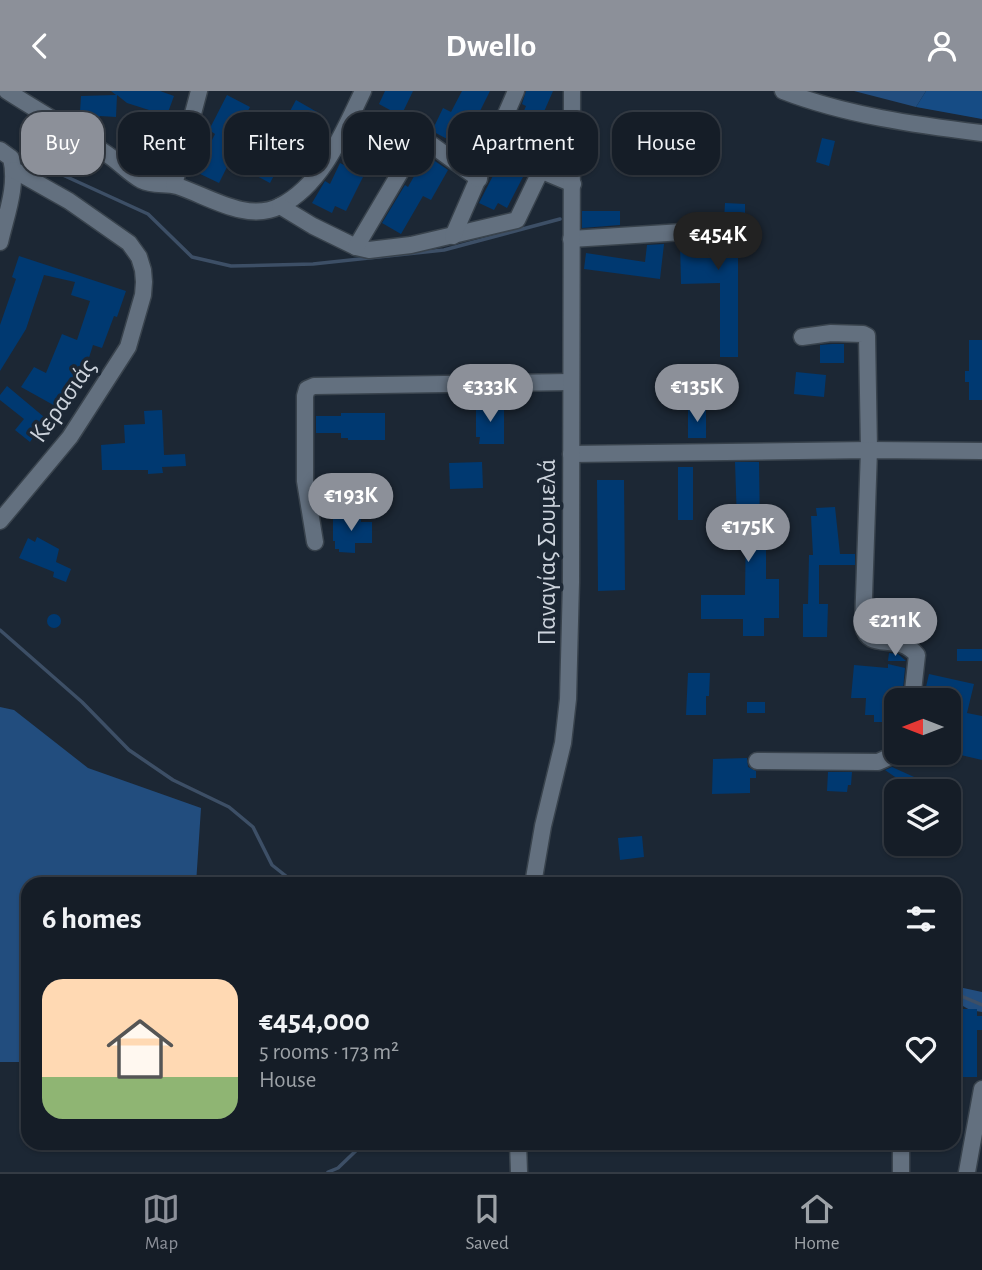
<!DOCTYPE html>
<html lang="en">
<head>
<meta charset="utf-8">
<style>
	body { margin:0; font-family:"Alegreya Sans",sans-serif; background:#222a33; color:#f1f3f6; height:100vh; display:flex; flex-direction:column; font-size:26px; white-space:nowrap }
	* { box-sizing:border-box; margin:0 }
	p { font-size:23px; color:#9da2a7 }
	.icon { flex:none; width:38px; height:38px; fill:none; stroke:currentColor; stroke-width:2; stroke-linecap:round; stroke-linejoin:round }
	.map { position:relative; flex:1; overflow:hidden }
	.sheet { position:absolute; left:21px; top:786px; width:940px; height:273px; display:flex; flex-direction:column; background:#151d27; border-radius:21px; box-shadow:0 2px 5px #0004,0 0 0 2px #343b44 }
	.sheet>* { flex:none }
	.guide { position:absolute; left:21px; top:21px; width:942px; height:63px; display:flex; gap:14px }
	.needle { width:46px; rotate:270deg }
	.tools { position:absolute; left:884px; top:597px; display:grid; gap:14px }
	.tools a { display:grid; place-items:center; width:77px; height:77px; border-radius:14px; background:#151d27; box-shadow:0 2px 5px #0004,0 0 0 2px #343b44; font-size:35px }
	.price { position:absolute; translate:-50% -60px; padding:0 16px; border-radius:24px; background:#8c9099; color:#fff; font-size:23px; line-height:46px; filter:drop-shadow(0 2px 4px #0008) }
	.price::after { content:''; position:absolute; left:50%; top:42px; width:21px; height:16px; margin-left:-10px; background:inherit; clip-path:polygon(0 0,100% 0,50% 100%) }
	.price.on { background:#222; color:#fff }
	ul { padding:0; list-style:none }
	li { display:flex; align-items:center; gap:21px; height:175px; padding:0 21px }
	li+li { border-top:2px solid #343b44 }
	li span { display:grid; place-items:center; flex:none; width:196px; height:140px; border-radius:21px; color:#555 }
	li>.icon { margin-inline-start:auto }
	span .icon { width:84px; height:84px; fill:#fffc; stroke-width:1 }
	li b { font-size:30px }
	h2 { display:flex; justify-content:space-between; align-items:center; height:84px; padding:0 21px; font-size:30px }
	.tag { padding:0 24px; border-radius:21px; background:#151d27; box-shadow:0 2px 5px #0004,0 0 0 2px #343b44; font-size:24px; line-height:63px }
	.tag.on { background:#8c9099; color:#fff }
	header { display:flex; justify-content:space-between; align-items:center; height:91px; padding:0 21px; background:#8c9099; color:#fff; font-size:32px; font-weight:700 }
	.dock { display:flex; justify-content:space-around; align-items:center; height:98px; border-top:2px solid #343b44; background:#151d27; font-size:19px; color:#9da2a7 }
	.dock a { display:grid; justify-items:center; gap:4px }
	.dock .on { color:#8c9099 }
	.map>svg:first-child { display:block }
	.green { fill:#224d7e }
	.forest { fill:#164c85 }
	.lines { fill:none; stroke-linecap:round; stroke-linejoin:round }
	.stream { stroke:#3d4f66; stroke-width:3.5 }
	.building { fill:#003971 }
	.minor-casing { stroke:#39434d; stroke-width:19 }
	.minor { stroke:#63707f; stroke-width:16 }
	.labels { text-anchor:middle; stroke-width:7; stroke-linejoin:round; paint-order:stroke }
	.street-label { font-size:26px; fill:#ccd3dc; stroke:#1c2734 }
</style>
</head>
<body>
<header><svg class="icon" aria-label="back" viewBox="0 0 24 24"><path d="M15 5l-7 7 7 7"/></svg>Dwello<svg class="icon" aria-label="person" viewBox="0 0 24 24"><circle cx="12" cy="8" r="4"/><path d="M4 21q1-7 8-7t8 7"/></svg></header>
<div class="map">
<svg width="982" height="1081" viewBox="0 0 982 1081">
	<rect width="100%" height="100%" fill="#1c2734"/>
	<g class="green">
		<polygon points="854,0 926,0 916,16"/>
		<polygon points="0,616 14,619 88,677 201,717 196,793 28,793 28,971 0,971"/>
		<polygon points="954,895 982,901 982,921 970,919 954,910"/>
	</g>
	<polygon class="forest" points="926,0 982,0 982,28 916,16"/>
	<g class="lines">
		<g class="stream">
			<polyline points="19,64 148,123 192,166 231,175 313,173 444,159 560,128"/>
			<polyline points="0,539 82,611 129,659 173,689 229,716 253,736 272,774 296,793"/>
			<polyline points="954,902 982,914"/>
			<polyline points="328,1081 338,1077 364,1052"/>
		</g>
	</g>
	<g class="building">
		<polygon points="111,0 160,0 174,5 163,35 176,40 167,65 137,55 149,19 127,12 117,4 116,26 100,25 96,30 80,21 81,5 116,4"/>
		<polygon points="385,0 413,0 401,25 379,13"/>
		<polygon points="462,0 490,0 465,50 454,45 451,50 432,40 443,17 451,21"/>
		<polygon points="526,0 553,0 543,23 550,26 533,65 509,54 526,15 522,13"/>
		<polygon points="227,4 250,16 232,51 238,54 219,92 196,81 215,43 209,39"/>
		<polygon points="296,9 317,21 298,58 290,54 270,92 249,81 269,42 276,46"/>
		<polygon points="366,24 388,37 375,64 353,53"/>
		<polygon points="822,47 835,50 829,75 816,71"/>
		<polygon points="426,64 448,79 431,109 423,105 401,143 382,132 405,94 408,96"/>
		<polygon points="340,72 364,84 346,120 335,115 332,122 312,112 325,90 330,93"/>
		<polygon points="499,73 524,84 507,117 498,112 494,119 479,112"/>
		<polygon points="725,112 745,113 745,132 738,132 738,266 720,266 720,192 681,193 680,152 688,150 692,146 723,146"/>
		<polygon points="582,120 620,120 620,134 582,137"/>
		<polygon points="664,153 660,188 584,178 586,162 645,171 647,154"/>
		<polygon points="19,165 126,200 117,226 114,225 102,257 93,254 79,298 66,321 21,296 34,276 46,282 62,243 77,249 90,210 71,204 75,191 44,184 26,238 0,280 0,234 16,188 12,186"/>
		<polygon points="969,249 982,249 982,309 969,309 969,291 965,291 965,280 969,280"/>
		<polygon points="832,253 844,253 844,272 820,272 820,254"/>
		<polygon points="796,281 826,284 824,306 794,303"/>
		<polygon points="7,295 56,336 43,352 34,345 30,351 15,339 24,328 0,309 0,304"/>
		<polygon points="481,312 504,313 504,353 479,353 480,346 476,346 476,316 481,316"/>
		<polygon points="162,319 164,364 185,363 186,375 162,376 163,382 148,383 148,379 102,379 101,354 125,352 124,334 145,333 144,320"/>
		<rect x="688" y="319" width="18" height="28"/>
		<polygon points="341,322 385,322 385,349 348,349 348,347 341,347 341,342 316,342 316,325 341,325"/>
		<polygon points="482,371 483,397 450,398 449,372"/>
		<polygon points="735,371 759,371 760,437 766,437 766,488 779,488 779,527 764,527 764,545 743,545 743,528 701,528 701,504 745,504 746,431 737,431"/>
		<rect x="678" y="376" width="15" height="53"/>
		<polygon points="597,389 624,389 625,499 598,500"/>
		<polygon points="329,395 334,420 323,422 318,397"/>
		<polygon points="835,416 840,463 855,463 855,474 819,474 819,513 828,513 827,546 803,546 803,513 808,513 809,464 813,464 811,425 817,425 816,417"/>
		<polygon points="333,426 361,426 361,431 372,431 372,452 355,452 355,462 339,461 339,458 335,458 335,450 333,450"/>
		<polygon points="37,446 59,458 56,471 71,478 66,491 53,486 54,481 19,467 28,447 35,451"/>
		<circle cx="54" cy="530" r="7"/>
		<rect x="957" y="558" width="25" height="12"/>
		<polygon points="889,562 898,563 906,570 888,570"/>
		<polygon points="888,573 905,577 902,609 896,609 896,631 874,631 874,624 865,624 866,607 851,607 854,574 888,577"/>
		<polygon points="688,582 710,582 709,605 706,605 706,624 686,624"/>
		<polygon points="929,583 974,593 967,622 982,625 982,669 948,661 948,609 923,609"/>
		<rect x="747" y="611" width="18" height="11"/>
		<polygon points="747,667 748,676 756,680 756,687 750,687 750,702 712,703 713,668"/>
		<polygon points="892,676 945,700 909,700 911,697 885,679"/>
		<polygon points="828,681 852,681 851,694 848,694 847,701 827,700"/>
		<polygon points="642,745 644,766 620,769 618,747"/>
		<polygon points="954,918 977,918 977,925 982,925 982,939 977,939 977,986 954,986"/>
	</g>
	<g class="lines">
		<defs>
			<g id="minor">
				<path d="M7 0C41 22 78 42 111 66 121 73 130 83 141 89 153 95 165 92 177 95 208 105 247 132 280 115 323 93 343 41 363 0"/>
				<path d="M783 0C845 24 916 34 982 42"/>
				<polyline points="490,58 573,93"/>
				<path d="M0 59 11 67C18 95 6 124 0 151"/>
				<polyline points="174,94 199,0"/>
				<polyline points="280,115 313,135 356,156 369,159 411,154 517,129 541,79"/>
				<polyline points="453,145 516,0"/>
				<polyline points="571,148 683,141"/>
				<polyline points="356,156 414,58 423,53 432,54 479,88"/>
				<path d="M802 246 831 242 863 243 867 245 869 359 863 535C869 562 897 540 917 564L912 609"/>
				<polyline points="571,363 869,359 982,360"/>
				<polyline points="0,430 70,346 128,256 143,204 144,191 143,179 139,166 129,152 69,110 14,79"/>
				<polyline points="315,451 305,390 305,305 307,298 314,295 570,291"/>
				<polyline points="757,670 878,671 898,662"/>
				<polyline points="533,793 543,735 563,652 568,608 571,491 572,0"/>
				<polyline points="518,1052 519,1081"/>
				<polyline points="901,1052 901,1081"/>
				<polyline points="967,1081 982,998"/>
			</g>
		</defs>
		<use href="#minor" class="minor-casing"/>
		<use href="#minor" class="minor"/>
	</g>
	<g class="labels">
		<g class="street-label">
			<text transform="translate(62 309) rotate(-55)" y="9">Κερασιάς</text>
			<text transform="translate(546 461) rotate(-90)" y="9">Παναγίας Σουμελά</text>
		</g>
	</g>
</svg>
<div class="tools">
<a><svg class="needle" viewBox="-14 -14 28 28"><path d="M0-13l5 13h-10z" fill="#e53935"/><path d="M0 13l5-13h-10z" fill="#9da2a7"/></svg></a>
<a><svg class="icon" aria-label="layers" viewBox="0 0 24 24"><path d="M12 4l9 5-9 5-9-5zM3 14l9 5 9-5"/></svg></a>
</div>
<b class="price on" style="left:718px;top:181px">€454K</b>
<b class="price" style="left:490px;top:333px">€333K</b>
<b class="price" style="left:697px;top:333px">€135K</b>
<b class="price" style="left:351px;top:442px">€193K</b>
<b class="price" style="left:748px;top:473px">€175K</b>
<b class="price" style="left:895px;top:567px">€211K</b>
<div class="guide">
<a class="tag on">Buy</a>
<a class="tag">Rent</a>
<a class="tag">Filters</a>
<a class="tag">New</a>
<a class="tag">Apartment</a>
<a class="tag">House</a>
</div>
<section class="sheet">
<h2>6 homes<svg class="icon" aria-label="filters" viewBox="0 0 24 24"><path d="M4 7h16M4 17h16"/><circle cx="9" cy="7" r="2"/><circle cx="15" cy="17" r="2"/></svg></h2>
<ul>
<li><span style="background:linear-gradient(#ffd9b3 70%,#8fb573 0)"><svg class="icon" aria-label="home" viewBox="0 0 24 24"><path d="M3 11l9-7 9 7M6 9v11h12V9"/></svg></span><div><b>€454,000</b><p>5 rooms · 173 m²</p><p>House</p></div><svg class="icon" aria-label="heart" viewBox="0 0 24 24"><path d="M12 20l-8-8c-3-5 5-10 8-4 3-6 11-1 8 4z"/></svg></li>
</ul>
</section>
</div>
<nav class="dock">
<a class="on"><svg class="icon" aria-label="map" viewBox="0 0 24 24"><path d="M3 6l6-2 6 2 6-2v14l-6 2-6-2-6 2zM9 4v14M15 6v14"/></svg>Map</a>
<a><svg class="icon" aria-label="saved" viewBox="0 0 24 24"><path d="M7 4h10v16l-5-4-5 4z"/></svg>Saved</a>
<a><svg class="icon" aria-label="home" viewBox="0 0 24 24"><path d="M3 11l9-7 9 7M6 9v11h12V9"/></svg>Home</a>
</nav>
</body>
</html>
